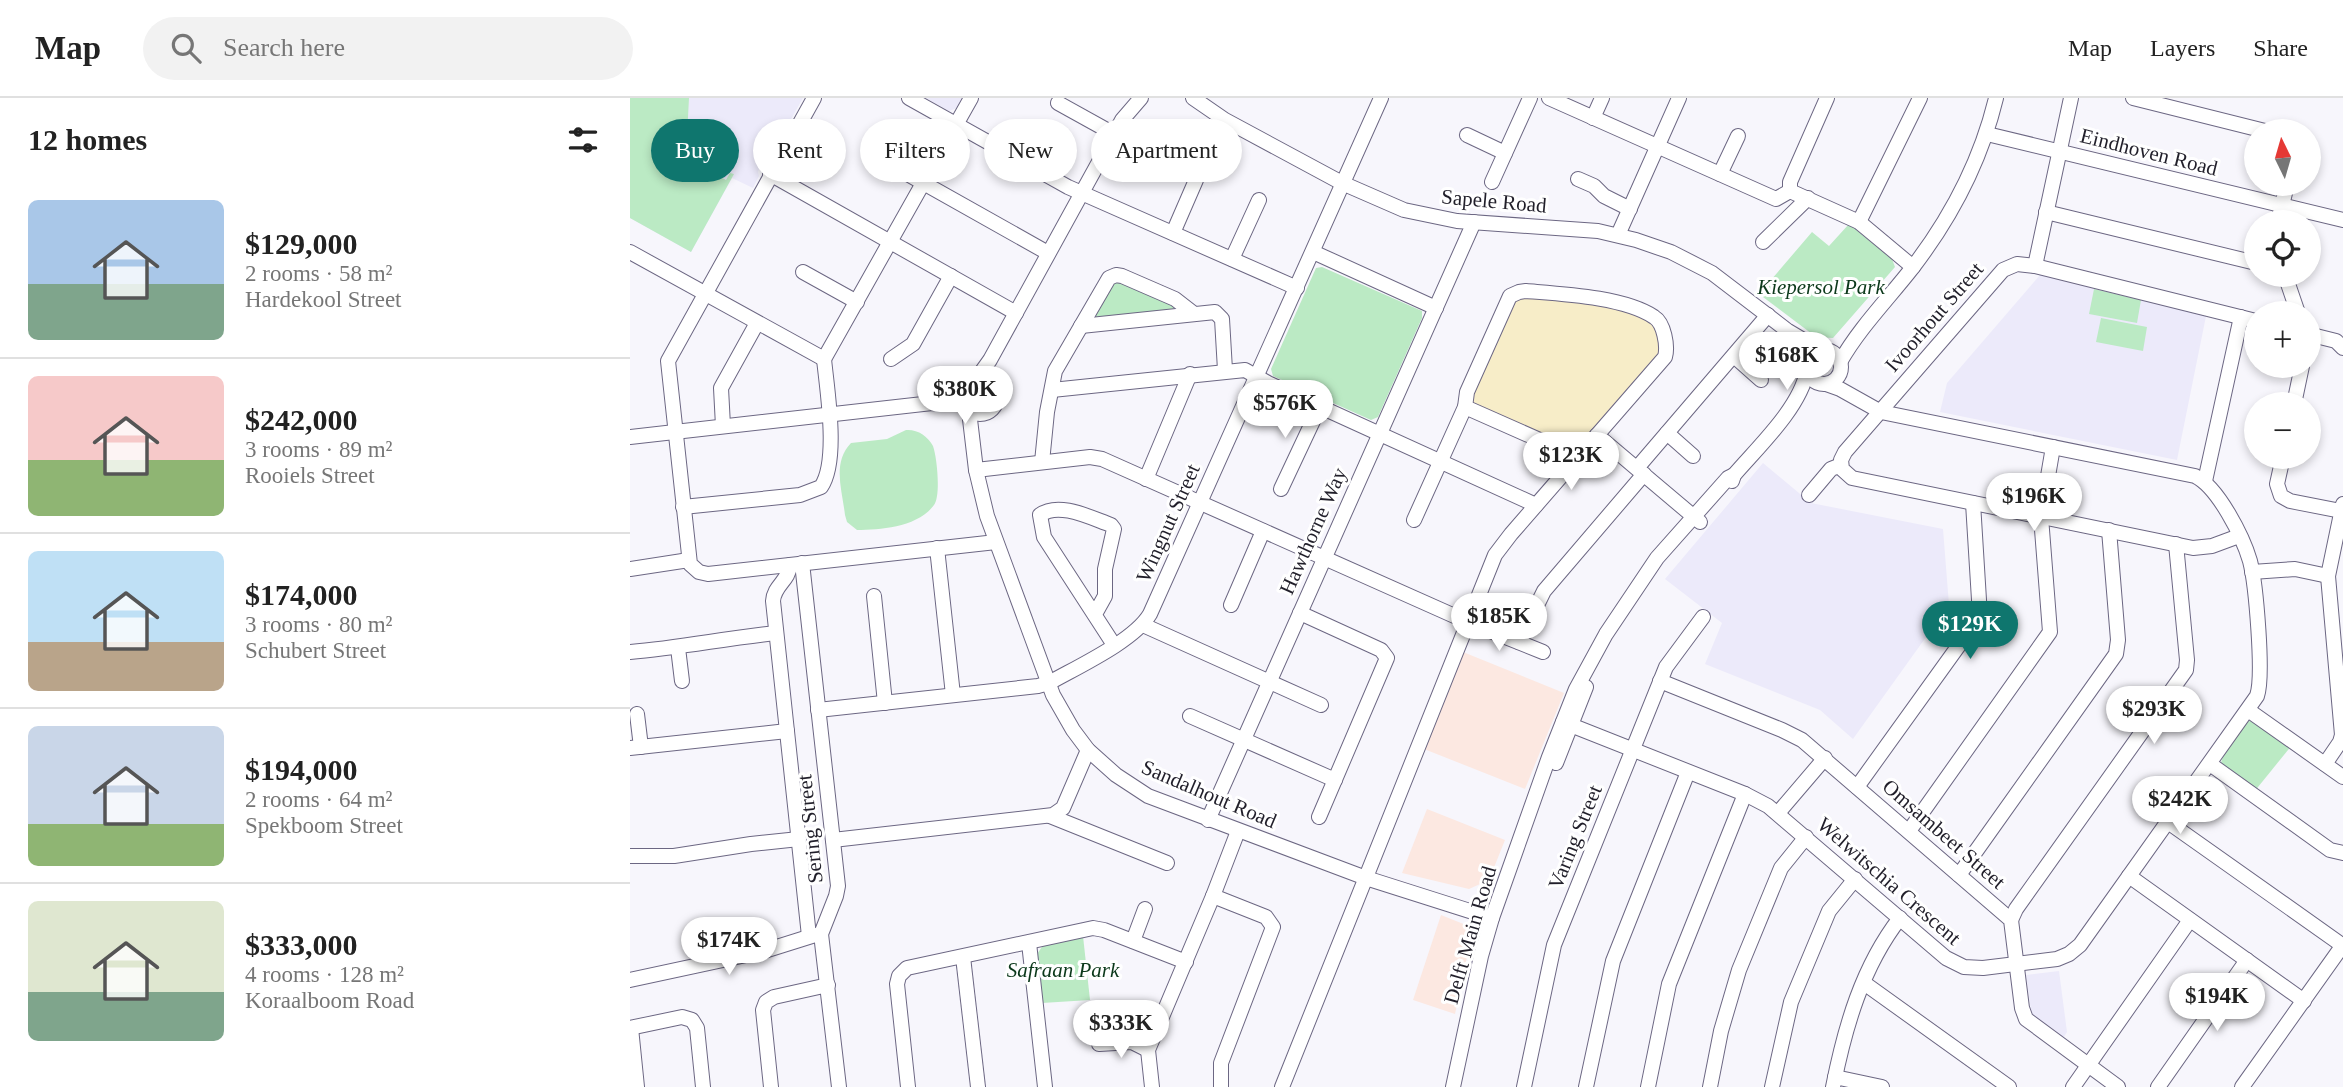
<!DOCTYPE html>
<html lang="en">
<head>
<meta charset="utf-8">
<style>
	body { margin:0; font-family:"Times New Roman",serif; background:#f2f2f2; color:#222; height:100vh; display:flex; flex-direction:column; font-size:26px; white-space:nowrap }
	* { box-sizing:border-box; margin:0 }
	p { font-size:23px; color:#767676 }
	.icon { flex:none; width:38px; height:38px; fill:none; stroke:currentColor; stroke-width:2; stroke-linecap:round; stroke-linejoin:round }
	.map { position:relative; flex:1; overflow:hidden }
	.sheet { display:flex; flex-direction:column; background:#fff; width:630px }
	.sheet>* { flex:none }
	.top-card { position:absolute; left:21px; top:21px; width:665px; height:63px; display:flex; gap:14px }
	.needle { width:46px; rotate:355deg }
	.fabs { position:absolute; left:1614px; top:21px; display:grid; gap:14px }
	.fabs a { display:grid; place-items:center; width:77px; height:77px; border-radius:50%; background:#fff; box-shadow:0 4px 10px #0003; font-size:35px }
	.price { position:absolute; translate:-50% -60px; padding:0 16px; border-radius:24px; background:#fff; color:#222; font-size:23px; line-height:46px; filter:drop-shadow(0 2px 4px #0008) }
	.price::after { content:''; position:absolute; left:50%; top:42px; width:21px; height:16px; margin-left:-10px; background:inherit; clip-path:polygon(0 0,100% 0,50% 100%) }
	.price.active { background:#0f766e; color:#fff }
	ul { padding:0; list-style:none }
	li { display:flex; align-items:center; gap:21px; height:175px; padding:0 28px }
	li+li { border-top:2px solid #e0e0e0 }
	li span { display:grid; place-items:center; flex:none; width:196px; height:140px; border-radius:10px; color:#555 }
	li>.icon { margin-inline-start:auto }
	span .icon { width:84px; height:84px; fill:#fffc; stroke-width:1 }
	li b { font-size:30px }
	h2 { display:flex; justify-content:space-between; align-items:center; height:84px; padding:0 28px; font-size:30px }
	.tag { padding:0 24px; border-radius:32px; background:#fff; box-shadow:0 4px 10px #0003; font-size:24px; line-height:63px }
	.tag.active { background:#0f766e; color:#fff }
	header { display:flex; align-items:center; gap:42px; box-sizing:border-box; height:98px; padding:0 35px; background:#fff; border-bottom:2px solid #e0e0e0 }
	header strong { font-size:33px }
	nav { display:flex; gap:38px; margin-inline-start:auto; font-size:24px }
	.search { width:490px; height:63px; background:#f2f2f2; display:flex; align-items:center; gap:18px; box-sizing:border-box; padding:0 24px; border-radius:38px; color:#767676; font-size:26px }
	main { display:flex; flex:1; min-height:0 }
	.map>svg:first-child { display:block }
	.commercial { fill:#fce8e1 }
	.built { fill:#eceafa }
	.green { fill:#bbeac4 }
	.sand { fill:#f7edc8 }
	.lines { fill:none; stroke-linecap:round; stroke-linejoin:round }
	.minor-casing { stroke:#6c6783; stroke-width:16 }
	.minor { stroke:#fff; stroke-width:14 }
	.labels { text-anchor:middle; stroke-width:6; stroke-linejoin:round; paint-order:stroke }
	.street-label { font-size:21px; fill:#211f2a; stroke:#fff }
	.park-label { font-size:21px; font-style:italic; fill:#0c391b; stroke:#fff }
</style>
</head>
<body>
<header>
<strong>Map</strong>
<div class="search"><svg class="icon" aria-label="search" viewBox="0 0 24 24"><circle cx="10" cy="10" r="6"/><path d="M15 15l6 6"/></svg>Search here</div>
<nav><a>Map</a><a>Layers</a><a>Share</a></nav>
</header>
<main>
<section class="sheet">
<h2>12 homes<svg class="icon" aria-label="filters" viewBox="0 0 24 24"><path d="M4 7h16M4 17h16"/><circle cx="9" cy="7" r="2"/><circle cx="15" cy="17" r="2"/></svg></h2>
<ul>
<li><span style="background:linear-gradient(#a9c7e8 60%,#7fa58c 0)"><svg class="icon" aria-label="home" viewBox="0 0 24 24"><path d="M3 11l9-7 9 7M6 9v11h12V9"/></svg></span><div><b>$129,000</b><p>2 rooms · 58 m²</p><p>Hardekool Street</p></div></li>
<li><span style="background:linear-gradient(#f6c9c9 60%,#8fb573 0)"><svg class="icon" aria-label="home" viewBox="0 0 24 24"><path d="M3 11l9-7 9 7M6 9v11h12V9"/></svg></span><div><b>$242,000</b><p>3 rooms · 89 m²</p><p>Rooiels Street</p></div></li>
<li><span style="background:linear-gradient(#bfe0f5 65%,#b9a48a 0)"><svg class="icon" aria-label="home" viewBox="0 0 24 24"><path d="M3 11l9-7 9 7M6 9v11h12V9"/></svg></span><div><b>$174,000</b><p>3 rooms · 80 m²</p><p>Schubert Street</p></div></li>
<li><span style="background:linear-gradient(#c9d6e8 70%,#8fb573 0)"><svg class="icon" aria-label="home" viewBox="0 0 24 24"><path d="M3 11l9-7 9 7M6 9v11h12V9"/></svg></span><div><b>$194,000</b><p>2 rooms · 64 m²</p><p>Spekboom Street</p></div></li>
<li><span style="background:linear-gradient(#dfe7d0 65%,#7fa58c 0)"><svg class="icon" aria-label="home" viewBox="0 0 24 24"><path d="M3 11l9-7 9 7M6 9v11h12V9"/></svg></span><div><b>$333,000</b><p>4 rooms · 128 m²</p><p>Koraalboom Road</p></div></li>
</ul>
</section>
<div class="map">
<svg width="1713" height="989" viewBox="0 0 1713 989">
	<rect width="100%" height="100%" fill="#f7f6fc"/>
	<g class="commercial">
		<polygon points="833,554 934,595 895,691 794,651"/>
		<polygon points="797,711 875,742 859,782 839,791 772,775"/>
		<polygon points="811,817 836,827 842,835 825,916 783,902"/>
	</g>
	<g class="built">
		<polygon points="0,0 173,0 135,67 130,68 128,74 129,78 123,90 102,80 61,154 0,120"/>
		<polygon points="296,0 333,0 327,10 319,13"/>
		<polygon points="1410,177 1576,218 1547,362 1310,314 1317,285"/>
		<polygon points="1133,365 1181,405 1313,431 1319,507 1223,641 1190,612 1075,566 1092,525 1035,481"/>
		<polygon points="1429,873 1437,934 1432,942 1402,920 1396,877"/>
	</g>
	<g class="green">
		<polygon points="0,0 59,0 57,38 66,42 56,61 96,82 100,75 104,76 61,154 0,120"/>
		<polygon points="1219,126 1262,161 1265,169 1203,240 1186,239 1129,196 1182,134 1199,148"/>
		<polygon points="692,169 792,213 792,220 748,319 741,322 643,278 641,271 686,170"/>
		<polygon points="482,182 542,203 544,212 464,222 462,214"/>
		<polygon points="1464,191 1511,202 1507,225 1459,216"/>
		<polygon points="1471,220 1517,229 1513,253 1466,244"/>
		<path d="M276 332C287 331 298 338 303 348 307 359 311 398 304 407 288 429 251 432 227 432L217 424 215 417C212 391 202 365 221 345L257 341Z"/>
		<path d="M1621 622 1662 647 1624 694 1591 665C1594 652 1609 629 1621 622Z"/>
		<polygon points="453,838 460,902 412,905 407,856 414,846"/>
	</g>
	<polygon class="sand" points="886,198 987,208 1022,222 1033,253 947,352 843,308 839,296"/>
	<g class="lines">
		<defs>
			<g id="minor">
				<polyline points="184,0 38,263 60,466 69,474 78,476 366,444"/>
				<polyline points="279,0 438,89 667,190"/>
				<polyline points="563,0 595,22 712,85 774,112 827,123 968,133 1006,142 1041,154 1082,175 1158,233 1190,252"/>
				<polyline points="919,0 1146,101 1160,93"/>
				<polyline points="1503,0 1635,33"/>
				<polyline points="428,5 484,36"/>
				<polyline points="963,20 972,0"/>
				<polyline points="1357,36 1713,122"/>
				<polyline points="837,37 875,55"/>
				<polyline points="249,60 418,155"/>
				<polyline points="140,76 386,215"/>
				<polyline points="1090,76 1108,38"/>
				<polyline points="948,81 964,88 974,98 1000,111"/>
				<polyline points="862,84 900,0"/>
				<polyline points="1160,93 1229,124 1283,169"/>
				<polyline points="1160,93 1160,84 1197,0"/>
				<polyline points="1416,114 1626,165"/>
				<polyline points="1229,124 1290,0"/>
				<polyline points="1648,124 1655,95 1655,86"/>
				<polyline points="543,135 566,82 567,70 561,58"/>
				<polyline points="988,137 1049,0"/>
				<polyline points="1133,144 1178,100"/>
				<polyline points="0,154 194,261"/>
				<polyline points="683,154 806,210"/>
				<polyline points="602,161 629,102"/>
				<polyline points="1405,168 1441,0"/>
				<polyline points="173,174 227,204"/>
				<polyline points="1655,177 1668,215"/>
				<polyline points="451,228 585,214 592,221 595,272"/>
				<polyline points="1678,236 1706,243 1713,250"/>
				<circle cx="1194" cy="269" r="17"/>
				<polyline points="1104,258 1131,282"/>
				<polyline points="194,261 341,0"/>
				<polyline points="261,261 283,246 321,178"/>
				<path d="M1210 264C1230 229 1259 200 1283 169 1322 118 1351 62 1366 0"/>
				<circle cx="350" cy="299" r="17"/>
				<polyline points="345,283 360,262 492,22 511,0"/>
				<polyline points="422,292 615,272 638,285 906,407"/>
				<polyline points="1664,306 1672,268"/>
				<polyline points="835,309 948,359"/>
				<polyline points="339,313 346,372 357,418 423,597 443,632 458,652 486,677 518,698 736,780 862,820"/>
				<polyline points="93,328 91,290 127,225"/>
				<polyline points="1037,335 1063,358"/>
				<polyline points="967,337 1070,424"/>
				<polyline points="0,339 302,305 334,306"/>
				<polyline points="1653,359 1647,386 1651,398 1660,403 1711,413"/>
				<polyline points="412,364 417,314 425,273 479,180 486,177 492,178 545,201 563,215"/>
				<polyline points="1007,370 1138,217"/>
				<polyline points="346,372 460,359 472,361 838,524 913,554"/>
				<polyline points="516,381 560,276"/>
				<path d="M1102 383 1104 377C1128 349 1170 310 1177 273"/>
				<polyline points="1575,383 1611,219"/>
				<polyline points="651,391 690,308"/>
				<polyline points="1179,397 1201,371 1211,367"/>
				<path d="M53 409 170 397 191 389C209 363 197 292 194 261"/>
				<polyline points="1609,438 1582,448 1563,450 1222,380 1212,371 1211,362 1215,354 1373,172 1387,166 1405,168 1626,223"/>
				<polyline points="307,450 323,597"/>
				<polyline points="172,465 208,788 206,798 191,836 209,989"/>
				<path d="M160 467C159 483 144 487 143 503L179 838"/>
				<polyline points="0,471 59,462"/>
				<polyline points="1622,474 1665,471 1698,478"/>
				<polyline points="244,498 255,605"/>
				<polyline points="601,507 633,433"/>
				<polyline points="670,515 751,552 757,560 689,719"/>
				<path d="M465 516 475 498V471L484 431 481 427C461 420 429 403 410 417L414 439 484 547"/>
				<polyline points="513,527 691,607"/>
				<polyline points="889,544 914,493 1014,376"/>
				<polyline points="48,550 52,583"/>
				<path d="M0 554C49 550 97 540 146 535"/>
				<polyline points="1030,583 1152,632 1172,642 1381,822 1392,910 1396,921 1488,989"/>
				<path d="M188 612 408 588 419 585C447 569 504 543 520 516L751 0"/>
				<polyline points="1618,612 1713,679"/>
				<polyline points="7,616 11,649"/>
				<polyline points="560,618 705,682"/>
				<path d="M933 624 1115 696 1138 708 1316 860 1334 869 1353 870 1427 861 1439 856 1450 847 1627 598C1634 578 1626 486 1620 463 1613 439 1588 389 1565 378L1251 314 1210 291 1196 286"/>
				<polyline points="0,650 157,633"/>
				<polyline points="926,665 956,589"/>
				<polyline points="1580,666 1700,752 1713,755"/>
				<polyline points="1695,666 1710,644 1712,637 1698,478 1713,406"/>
				<polyline points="1227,689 1350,518 1343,405"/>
				<polyline points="1148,715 1195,660"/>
				<polyline points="420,718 537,765"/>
				<polyline points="578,722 844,124"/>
				<polyline points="1538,724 1712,847"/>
				<polyline points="1279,733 1420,534 1411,419 1423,349"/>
				<polyline points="203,742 423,717 433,710 458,652"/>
				<polyline points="0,758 44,758 121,746 169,741"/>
				<polyline points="1329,777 1486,556 1488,542 1479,432"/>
				<polyline points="1499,778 1674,903"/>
				<polyline points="583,798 636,819 643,829 591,965 591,989"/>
				<polyline points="1381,822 1386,811 1556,572 1557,562 1546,446"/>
				<polyline points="503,843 515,811"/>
				<polyline points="399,845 415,989"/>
				<polyline points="333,859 348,989"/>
				<polyline points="0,882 134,853 185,837"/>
				<polyline points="1234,885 1379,989"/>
				<polyline points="0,930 52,919 62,922 67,930 73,989"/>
				<polyline points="1,930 7,989"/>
				<polyline points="469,946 502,944 518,952"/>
				<polyline points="1205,979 1252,989"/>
				<polyline points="141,989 133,912 136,904 144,899 198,887"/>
				<polyline points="278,989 267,886 269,878 277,870 463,830 474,832 556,864"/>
				<polyline points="522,989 518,952 583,798 608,733"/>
				<path d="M652 989 865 457 881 436 1035 259C1038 248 1034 225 1024 219 994 199 932 196 896 193L889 194 880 198 837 294 835 309 784 422"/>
				<polyline points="823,989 851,858 862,820 919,659 946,591 976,536 1027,460 1098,380 1104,377"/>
				<polyline points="894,989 924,847 1036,569 1073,519"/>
				<polyline points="956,989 983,863 1058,674"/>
				<polyline points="1018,989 1039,886 1115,696"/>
				<polyline points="1080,989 1091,933 1109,872 1151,770 1176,739"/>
				<polyline points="1142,989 1161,904 1199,813 1225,781"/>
				<path d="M1203 989C1215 929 1232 869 1270 820"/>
				<polyline points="1443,989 1560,822"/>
				<polyline points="1528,989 1617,862"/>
				<polyline points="1612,989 1713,847"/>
			</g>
		</defs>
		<use href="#minor" class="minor-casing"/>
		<use href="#minor" class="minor"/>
	</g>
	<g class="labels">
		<g class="street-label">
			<text transform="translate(1519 54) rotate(14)" y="7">Eindhoven Road</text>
			<text transform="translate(864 103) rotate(5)" y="7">Sapele Road</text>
			<text transform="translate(1304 219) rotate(-49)" y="7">Ivoorhout Street</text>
			<text transform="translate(538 425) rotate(-66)" y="7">Wingnut Street</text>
			<text transform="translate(683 433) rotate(-66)" y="7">Hawthorne Way</text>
			<text transform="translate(579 696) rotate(23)" y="7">Sandalhout Road</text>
			<text transform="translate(180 731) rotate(-96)" y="7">Sering Street</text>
			<text transform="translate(1314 736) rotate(41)" y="7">Omsambeet Street</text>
			<text transform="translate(945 739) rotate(-68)" y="7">Varing Street</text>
			<text transform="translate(1259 783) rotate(41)" y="7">Welwitschia Crescent</text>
			<text transform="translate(840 837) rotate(-74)" y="7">Delft Main Road</text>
		</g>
		<g class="park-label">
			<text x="1191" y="196">Kiepersol Park</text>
			<text x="433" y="879">Safraan Park</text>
		</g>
	</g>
</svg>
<div class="fabs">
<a><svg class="needle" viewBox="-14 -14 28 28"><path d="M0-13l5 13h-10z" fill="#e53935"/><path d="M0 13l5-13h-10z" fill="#767676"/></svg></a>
<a><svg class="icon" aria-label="locate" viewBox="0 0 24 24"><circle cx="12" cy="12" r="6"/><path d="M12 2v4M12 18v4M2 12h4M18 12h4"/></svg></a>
<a>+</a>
<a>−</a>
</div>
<b class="price" style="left:1157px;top:294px">$168K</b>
<b class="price" style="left:335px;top:328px">$380K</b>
<b class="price" style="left:655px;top:342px">$576K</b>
<b class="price" style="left:941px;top:394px">$123K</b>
<b class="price" style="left:1404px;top:435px">$196K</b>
<b class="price" style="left:869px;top:555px">$185K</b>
<b class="price active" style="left:1340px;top:563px">$129K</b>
<b class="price" style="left:1524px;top:648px">$293K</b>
<b class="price" style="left:1550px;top:738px">$242K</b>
<b class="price" style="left:99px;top:879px">$174K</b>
<b class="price" style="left:1587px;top:935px">$194K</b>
<b class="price" style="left:491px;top:962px">$333K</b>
<div class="top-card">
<a class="tag active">Buy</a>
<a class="tag">Rent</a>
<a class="tag">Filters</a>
<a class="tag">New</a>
<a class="tag">Apartment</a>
</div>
</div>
</main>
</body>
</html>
